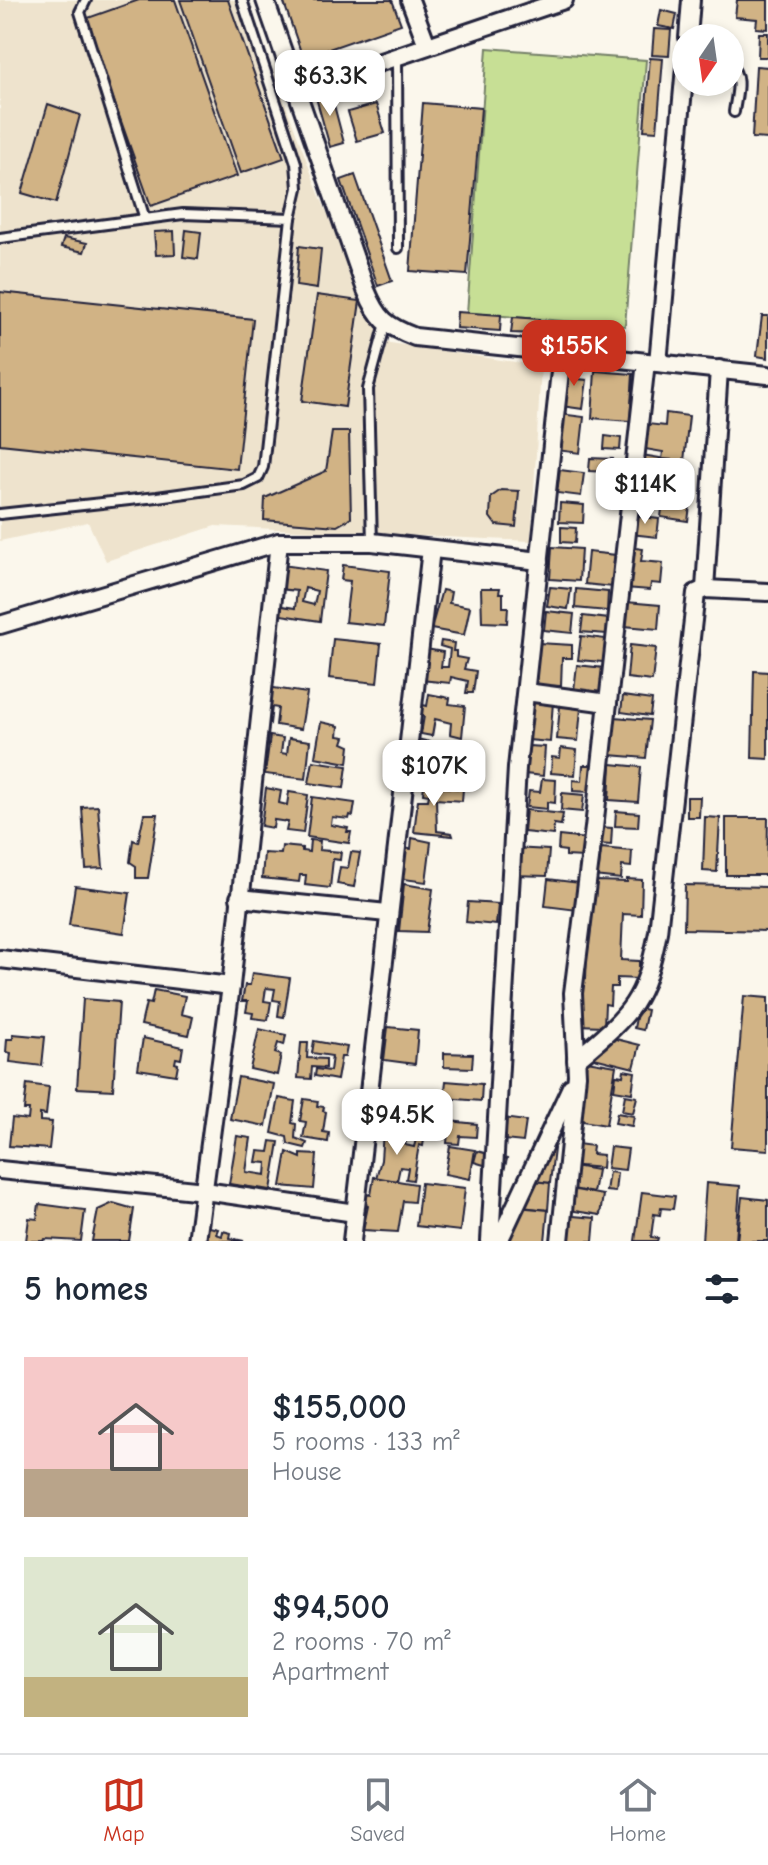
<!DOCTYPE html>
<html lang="en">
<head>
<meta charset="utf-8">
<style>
	body { margin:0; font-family:"Comic Neue",sans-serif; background:#f2f2f3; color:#1f2937; height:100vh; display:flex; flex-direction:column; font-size:30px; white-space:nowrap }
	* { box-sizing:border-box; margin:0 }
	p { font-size:26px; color:#747a83 }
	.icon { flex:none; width:44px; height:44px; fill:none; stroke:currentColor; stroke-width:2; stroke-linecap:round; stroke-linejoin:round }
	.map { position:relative; height:1241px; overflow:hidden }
	.drawer { display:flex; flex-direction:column; background:#fff; flex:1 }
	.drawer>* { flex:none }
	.needle { width:52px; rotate:193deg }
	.fabs { position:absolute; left:672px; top:24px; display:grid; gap:16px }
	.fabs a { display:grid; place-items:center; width:72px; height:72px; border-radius:50%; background:#fff; box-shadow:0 4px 12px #0003; font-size:40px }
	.price { position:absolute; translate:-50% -68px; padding:0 18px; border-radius:16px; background:#fff; color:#222; font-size:26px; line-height:52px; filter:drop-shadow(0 2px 4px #0008) }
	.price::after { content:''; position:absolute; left:50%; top:48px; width:24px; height:18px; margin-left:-12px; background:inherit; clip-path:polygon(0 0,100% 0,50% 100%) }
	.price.current { background:#c8321e; color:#fff }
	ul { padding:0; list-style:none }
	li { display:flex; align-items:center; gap:24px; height:200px; padding:0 24px }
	li span { display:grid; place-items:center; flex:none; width:224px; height:160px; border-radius:0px; color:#555 }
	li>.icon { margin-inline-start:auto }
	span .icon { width:96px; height:96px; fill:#fffc; stroke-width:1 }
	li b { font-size:34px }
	h2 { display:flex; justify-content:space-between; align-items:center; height:96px; padding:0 24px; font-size:34px }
	.tab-bar { display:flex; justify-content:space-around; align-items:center; height:112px; border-top:2px solid #e0e1e3; background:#fff; font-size:22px; color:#747a83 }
	.tab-bar a { display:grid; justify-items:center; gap:4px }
	.tab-bar .current { color:#c8321e }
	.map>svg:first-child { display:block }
	.built { fill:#eee3cd }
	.green { fill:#c7df95; stroke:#748068; stroke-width:2 }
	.building { fill:#d1b385; stroke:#22223b; stroke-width:2; fill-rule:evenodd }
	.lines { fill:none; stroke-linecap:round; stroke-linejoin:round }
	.service-casing { stroke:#22223b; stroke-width:14 }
	.minor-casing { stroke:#22223b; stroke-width:22 }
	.service { stroke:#fbf7ec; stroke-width:8 }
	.minor { stroke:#fbf7ec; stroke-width:16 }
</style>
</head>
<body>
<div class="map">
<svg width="768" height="1241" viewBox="0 0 768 1241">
	<rect width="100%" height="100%" fill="#fbf7ec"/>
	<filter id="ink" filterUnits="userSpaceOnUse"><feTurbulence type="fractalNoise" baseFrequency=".0125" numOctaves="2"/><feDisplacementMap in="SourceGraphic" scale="16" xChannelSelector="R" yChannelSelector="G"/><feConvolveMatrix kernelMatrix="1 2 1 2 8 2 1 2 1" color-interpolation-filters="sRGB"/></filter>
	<g filter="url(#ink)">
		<polygon class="built" points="0,0 247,0 319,194 384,342 541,366 531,541 215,526 106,561 88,522 0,541"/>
		<polygon class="green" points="487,48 646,60 625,326 467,313"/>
		<g class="building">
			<polygon points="139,0 175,0 237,176 151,206 85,19"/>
			<polygon points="180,0 228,0 284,158 241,173"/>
			<polygon points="283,0 392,0 401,24 303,58"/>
			<polygon points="737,0 768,0 768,29 756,28 757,19 735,17"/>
			<polygon points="661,10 677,14 674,29 658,26"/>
			<polygon points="654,29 671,30 669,56 652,55"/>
			<polygon points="759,33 768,33 768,57 758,57"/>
			<polygon points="650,58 663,59 657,131 644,130"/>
			<polygon points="756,66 768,67 768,139 752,138"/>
			<polygon points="330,90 344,143 330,147 315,94"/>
			<polygon points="423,103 481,108 467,275 410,271"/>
			<polygon points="48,104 80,115 56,203 22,193"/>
			<polygon points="376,104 385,133 357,141 348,112"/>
			<polygon points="355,175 392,281 378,286 341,180"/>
			<polygon points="186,230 201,232 198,259 183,257"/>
			<polygon points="174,231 175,254 156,255 154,232"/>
			<polygon points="64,238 87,243 84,252 61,247"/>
			<polygon points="299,246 321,249 317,289 296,286"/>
			<polygon points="0,292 253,319 237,469 0,444"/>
			<polygon points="317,295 360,301 345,407 302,401"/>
			<polygon points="457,312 501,315 500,331 456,328"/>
			<polygon points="762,316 768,316 768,358 757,356"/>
			<polygon points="513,317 539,319 538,334 511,333"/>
			<polygon points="567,363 580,364 578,379 587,380 583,409 561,406"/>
			<polygon points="595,371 633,374 630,421 592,418"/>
			<polygon points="666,413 689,416 684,461 662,459 663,452 645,449 648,424 665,426"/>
			<polygon points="560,414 584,417 580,453 556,450"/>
			<polygon points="332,432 349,432 351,518 337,526 264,520 265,498 326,471"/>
			<polygon points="605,436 621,438 620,450 604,449"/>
			<polygon points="642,455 660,458 659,467 673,469 669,496 637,492"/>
			<polygon points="590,458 613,459 612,472 623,473 623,482 606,481 607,472 589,471"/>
			<polygon points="560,470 584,473 581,496 557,493"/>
			<polygon points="501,490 519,491 516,527 496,525 490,517 491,497"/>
			<polygon points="663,501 690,505 688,521 661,517"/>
			<polygon points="560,503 584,505 583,523 559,522"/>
			<polygon points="633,516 659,519 657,537 631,534"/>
			<polygon points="561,527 576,528 575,543 561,542"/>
			<polygon points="552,547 581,549 579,581 550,579"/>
			<polygon points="629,547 643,549 641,561 663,563 661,584 651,583 650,590 625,588"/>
			<polygon points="588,552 616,555 613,587 585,584"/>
			<path d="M282 565 326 571 320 621 281 615 282 606 295 608 297 591 279 589ZM305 588 317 591 314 605 302 602Z"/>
			<polygon points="343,565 390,571 384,626 345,622 350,581 341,580"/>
			<polygon points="550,587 571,589 568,609 547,606"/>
			<polygon points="481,588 500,588 499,593 503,593 503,607 508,607 507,623 482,622"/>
			<polygon points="576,589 608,592 607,611 575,608"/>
			<polygon points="442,590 451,592 449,603 470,607 464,635 431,629"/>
			<polygon points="626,602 660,605 658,629 624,626"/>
			<polygon points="546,611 574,614 572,633 544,630"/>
			<polygon points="583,616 609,619 607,634 581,632"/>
			<polygon points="581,636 606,639 603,662 578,660"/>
			<polygon points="333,639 381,644 377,683 329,678"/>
			<polygon points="441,641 454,643 453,651 456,651 456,657 467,659 464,669 476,671 473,693 466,693 468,681 451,677 450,683 421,680 426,649 443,652 441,667 448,667 450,649 440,646"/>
			<polygon points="538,643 572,645 572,658 562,658 561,686 536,685"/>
			<polygon points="630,645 656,648 652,681 627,678"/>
			<polygon points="577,665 604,668 601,693 574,690"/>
			<polygon points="754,671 768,672 768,759 752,758"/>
			<polygon points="267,687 307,693 301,729 276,725 278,708 272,707 270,724 261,723"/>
			<polygon points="429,694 450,698 449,704 465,706 462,737 450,734 451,723 435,719 432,736 421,734 424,716 420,716 423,705 427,706"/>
			<polygon points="623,696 652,700 650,716 621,712"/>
			<polygon points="531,700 553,702 550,742 528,740"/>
			<polygon points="560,706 581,708 578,741 557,739"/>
			<polygon points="614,717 650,720 646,758 610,755"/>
			<polygon points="321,722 339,726 338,736 345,737 343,743 350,746 348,763 315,757"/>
			<polygon points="270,736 283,738 281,753 287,754 289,738 310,741 306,779 265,774"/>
			<polygon points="417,739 430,742 429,752 444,754 445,744 463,748 457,768 460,768 455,785 439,783 442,767 414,761"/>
			<polygon points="528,746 545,747 543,776 525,774"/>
			<polygon points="561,748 577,750 575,775 551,773 552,757 560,758"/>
			<polygon points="313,761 347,766 344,788 309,783"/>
			<polygon points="414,763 435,768 431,786 411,780"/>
			<polygon points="611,764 641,767 638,802 609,800"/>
			<polygon points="583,765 591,765 590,792 573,791 573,780 582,781"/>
			<polygon points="542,779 556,780 555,803 547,802 547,809 527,807 529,791 540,792"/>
			<polygon points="424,785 463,789 462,801 436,799 437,831 452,833 453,836 414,832 418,800 428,800 429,795 423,794"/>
			<polygon points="266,788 281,791 279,803 287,805 289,792 308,795 303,833 286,831 288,822 274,820 273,828 261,826"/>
			<polygon points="562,793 584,795 582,812 561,810"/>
			<polygon points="312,797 355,803 353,816 350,815 349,819 332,817 331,825 348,828 347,832 351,832 349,843 307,837"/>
			<polygon points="687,797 700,797 699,817 687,817"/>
			<polygon points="98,806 103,868 86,869 82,807"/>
			<polygon points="526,810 563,814 561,825 554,824 553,835 524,832"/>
			<polygon points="616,811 639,813 638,827 615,826"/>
			<polygon points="144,814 158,814 148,878 136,878 136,866 130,862 133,840 138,842"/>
			<polygon points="705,817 720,818 717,872 703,871"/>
			<polygon points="726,818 768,818 767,875 726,875"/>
			<polygon points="600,827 612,828 611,845 599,844"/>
			<polygon points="559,836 586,839 584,857 566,856 566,851 558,850"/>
			<polygon points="412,838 431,842 426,882 396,878 401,848 411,849"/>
			<polygon points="310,840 320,841 319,850 341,852 340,860 333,859 330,888 305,885 306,875 300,875 299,882 262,878 264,853 281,854 282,846 302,848 302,851 309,852"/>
			<polygon points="513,848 549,850 547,876 512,875"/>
			<polygon points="601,848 632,851 631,867 622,866 621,879 594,876 595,867 599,868"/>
			<polygon points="351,852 360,853 354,887 337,884 340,867 348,868"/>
			<polygon points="548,879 580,883 577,910 545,906"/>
			<polygon points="627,879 642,880 641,915 623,914 621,960 639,961 639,979 617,978 617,987 611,987 610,1005 605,1004 604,1026 576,1025 578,977 586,978 589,899 595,900 596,881 627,882"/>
			<polygon points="404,884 433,889 427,932 399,931"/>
			<polygon points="685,885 768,887 768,931 684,929"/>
			<polygon points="75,886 130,893 124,933 69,925"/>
			<polygon points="468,902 498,904 496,925 466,922"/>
			<polygon points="252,973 290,978 284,1017 278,1016 280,1001 273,1000 275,989 266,988 264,1001 271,1002 268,1020 252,1018 253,1013 246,1012 248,1001 242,1001 245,985 250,985"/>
			<polygon points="154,990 185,996 181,1014 193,1017 189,1035 141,1025 146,1003 151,1004"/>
			<polygon points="744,996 768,998 768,1150 731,1147"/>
			<polygon points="83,999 119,1002 113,1090 77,1088"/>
			<polygon points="638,1008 647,1010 643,1030 634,1028"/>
			<polygon points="388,1027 418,1030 415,1064 384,1060"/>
			<polygon points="259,1029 286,1035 284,1045 278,1043 275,1053 281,1055 277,1075 250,1069"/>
			<polygon points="13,1034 45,1037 42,1066 10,1062 11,1053 6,1052 7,1039 13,1039"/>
			<polygon points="600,1035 640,1045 634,1068 594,1058"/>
			<polygon points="143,1038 183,1047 181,1059 176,1058 175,1063 178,1064 176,1075 138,1069"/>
			<polygon points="314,1041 347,1047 345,1057 341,1057 337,1080 315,1076 316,1069 330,1071 332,1056 312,1053"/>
			<polygon points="301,1043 308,1043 307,1058 326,1059 326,1068 312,1067 311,1079 298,1078"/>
			<polygon points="444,1053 473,1054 472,1068 444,1067"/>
			<polygon points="587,1061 616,1066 606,1125 577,1120"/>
			<polygon points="624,1070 635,1072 632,1093 614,1090 616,1075 623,1076"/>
			<polygon points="238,1077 274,1084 266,1126 230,1119"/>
			<polygon points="446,1081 482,1084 481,1101 444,1098"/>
			<polygon points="27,1084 49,1087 46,1115 40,1114 40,1121 52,1122 49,1149 9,1146 12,1118 28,1120 29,1110 24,1110"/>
			<polygon points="383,1089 422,1092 419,1129 379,1126"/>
			<polygon points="625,1095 637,1097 633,1113 622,1111"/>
			<polygon points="279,1098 295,1101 292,1123 296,1124 295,1138 307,1143 305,1148 288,1144 287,1137 272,1133"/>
			<polygon points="304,1099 318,1101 317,1106 324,1107 323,1111 326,1112 323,1132 329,1133 328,1142 303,1138 306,1122 300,1121"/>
			<polygon points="617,1113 634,1116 632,1126 615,1123"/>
			<polygon points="496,1117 526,1121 523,1142 494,1139"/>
			<polygon points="449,1121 477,1124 476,1137 460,1136 459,1144 447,1143"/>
			<polygon points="383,1131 407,1136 405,1145 414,1147 416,1139 424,1140 423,1146 419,1145 413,1180 406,1179 408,1168 400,1167 397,1181 376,1178 381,1160"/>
			<polygon points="237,1136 251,1138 246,1172 266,1175 267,1163 256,1162 258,1151 269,1152 271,1141 279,1142 271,1190 229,1184"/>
			<polygon points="570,1143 593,1146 592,1154 603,1155 602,1168 568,1165"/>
			<polygon points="450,1146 475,1150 470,1179 445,1174"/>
			<polygon points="610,1147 628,1149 625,1170 607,1168"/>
			<polygon points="540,1148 554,1149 550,1183 537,1182"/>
			<polygon points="477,1151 507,1159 504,1171 474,1162"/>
			<polygon points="287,1152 301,1158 301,1154 317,1155 314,1189 281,1186"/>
			<polygon points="562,1164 597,1170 593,1193 558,1186"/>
			<polygon points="609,1172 617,1173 615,1192 606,1191"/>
			<polygon points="374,1177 416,1184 414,1202 403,1201 398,1232 363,1230 368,1206 362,1203 363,1194 371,1195"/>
			<polygon points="525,1180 550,1183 548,1210 522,1207"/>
			<polygon points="421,1183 465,1188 460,1231 416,1226"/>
			<polygon points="706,1183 740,1186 736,1241 702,1241"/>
			<polygon points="565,1188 603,1195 600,1215 562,1209"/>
			<polygon points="642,1192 675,1196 673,1209 661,1208 660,1215 654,1214 651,1237 658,1238 657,1241 635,1241"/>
			<polygon points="742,1197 768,1200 768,1241 737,1241"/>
			<polygon points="113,1203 134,1209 129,1241 92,1241 98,1210"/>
			<polygon points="39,1204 85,1210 81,1241 45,1239 44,1241 26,1241 29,1218 37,1219"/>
			<polygon points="517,1207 548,1210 545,1241 503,1241"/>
			<polygon points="562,1215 595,1218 593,1241 554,1241"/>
			<polygon points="205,1226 218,1229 216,1234 222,1236 223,1231 231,1233 230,1238 244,1241 207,1241 208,1235 203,1234"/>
		</g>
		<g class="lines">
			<defs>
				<g id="service">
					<polyline points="86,0 80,12 145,219"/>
					<polyline points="242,0 296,163 298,188 291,218"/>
					<polyline points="397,56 398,248"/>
					<path d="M730 65C743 76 736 96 734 112"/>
					<polyline points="0,238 183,214 291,218 263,467 258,478 244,485 157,497 0,514"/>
					<polyline points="372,542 368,389 386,323"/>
				</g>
				<g id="minor">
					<path d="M265 0 366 290C378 319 386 326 415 337L768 375"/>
					<polyline points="410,0 427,45"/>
					<polyline points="688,38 691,0"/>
					<polyline points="298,90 564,0"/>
					<polyline points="658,363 686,56"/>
					<polyline points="705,589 719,369"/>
					<polyline points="0,625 279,542 372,542 540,561"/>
					<polyline points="526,692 608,703"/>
					<polyline points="239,898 387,913"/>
					<polyline points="0,959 231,986"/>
					<path d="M576 1060C630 1014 644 1005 658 932L696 593 705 589 768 592"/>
					<polyline points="0,1170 205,1191 355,1213"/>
					<polyline points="197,1241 231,986 279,542"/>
					<polyline points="352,1241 431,549"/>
					<polyline points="490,1241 517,768 562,353"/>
					<polyline points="499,1241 571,1087"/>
					<polyline points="560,1241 577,1075 573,993 594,828 646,362"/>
				</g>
			</defs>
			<use href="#service" class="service-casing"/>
			<use href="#minor" class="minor-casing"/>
			<use href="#service" class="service"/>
			<use href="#minor" class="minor"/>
		</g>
	</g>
</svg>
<div class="fabs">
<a><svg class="needle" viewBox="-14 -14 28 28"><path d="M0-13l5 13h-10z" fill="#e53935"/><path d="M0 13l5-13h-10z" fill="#747a83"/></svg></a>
</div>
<b class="price" style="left:330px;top:118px">$63.3K</b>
<b class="price current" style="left:574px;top:388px">$155K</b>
<b class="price" style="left:645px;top:526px">$114K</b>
<b class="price" style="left:434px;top:808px">$107K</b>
<b class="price" style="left:397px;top:1157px">$94.5K</b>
</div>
<section class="drawer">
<h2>5 homes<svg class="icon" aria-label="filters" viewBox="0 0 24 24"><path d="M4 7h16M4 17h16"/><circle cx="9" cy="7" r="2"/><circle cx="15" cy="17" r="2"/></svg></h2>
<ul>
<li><span style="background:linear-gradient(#f6c9c9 70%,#b9a48a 0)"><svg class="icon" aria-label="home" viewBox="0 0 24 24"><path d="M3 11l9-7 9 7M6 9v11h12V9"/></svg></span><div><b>$155,000</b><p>5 rooms · 133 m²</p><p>House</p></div></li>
<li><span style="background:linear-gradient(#dfe7d0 75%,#c2b280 0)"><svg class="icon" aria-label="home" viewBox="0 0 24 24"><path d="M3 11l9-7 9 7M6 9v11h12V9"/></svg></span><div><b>$94,500</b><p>2 rooms · 70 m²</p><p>Apartment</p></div></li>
</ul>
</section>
<nav class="tab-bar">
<a class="current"><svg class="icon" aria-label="map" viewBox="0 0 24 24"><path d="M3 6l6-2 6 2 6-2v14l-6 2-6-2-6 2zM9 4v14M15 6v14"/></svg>Map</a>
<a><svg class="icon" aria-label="saved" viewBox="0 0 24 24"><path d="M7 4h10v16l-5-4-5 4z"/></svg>Saved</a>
<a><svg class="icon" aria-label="home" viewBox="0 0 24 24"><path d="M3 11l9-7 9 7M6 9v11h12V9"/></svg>Home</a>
</nav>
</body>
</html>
